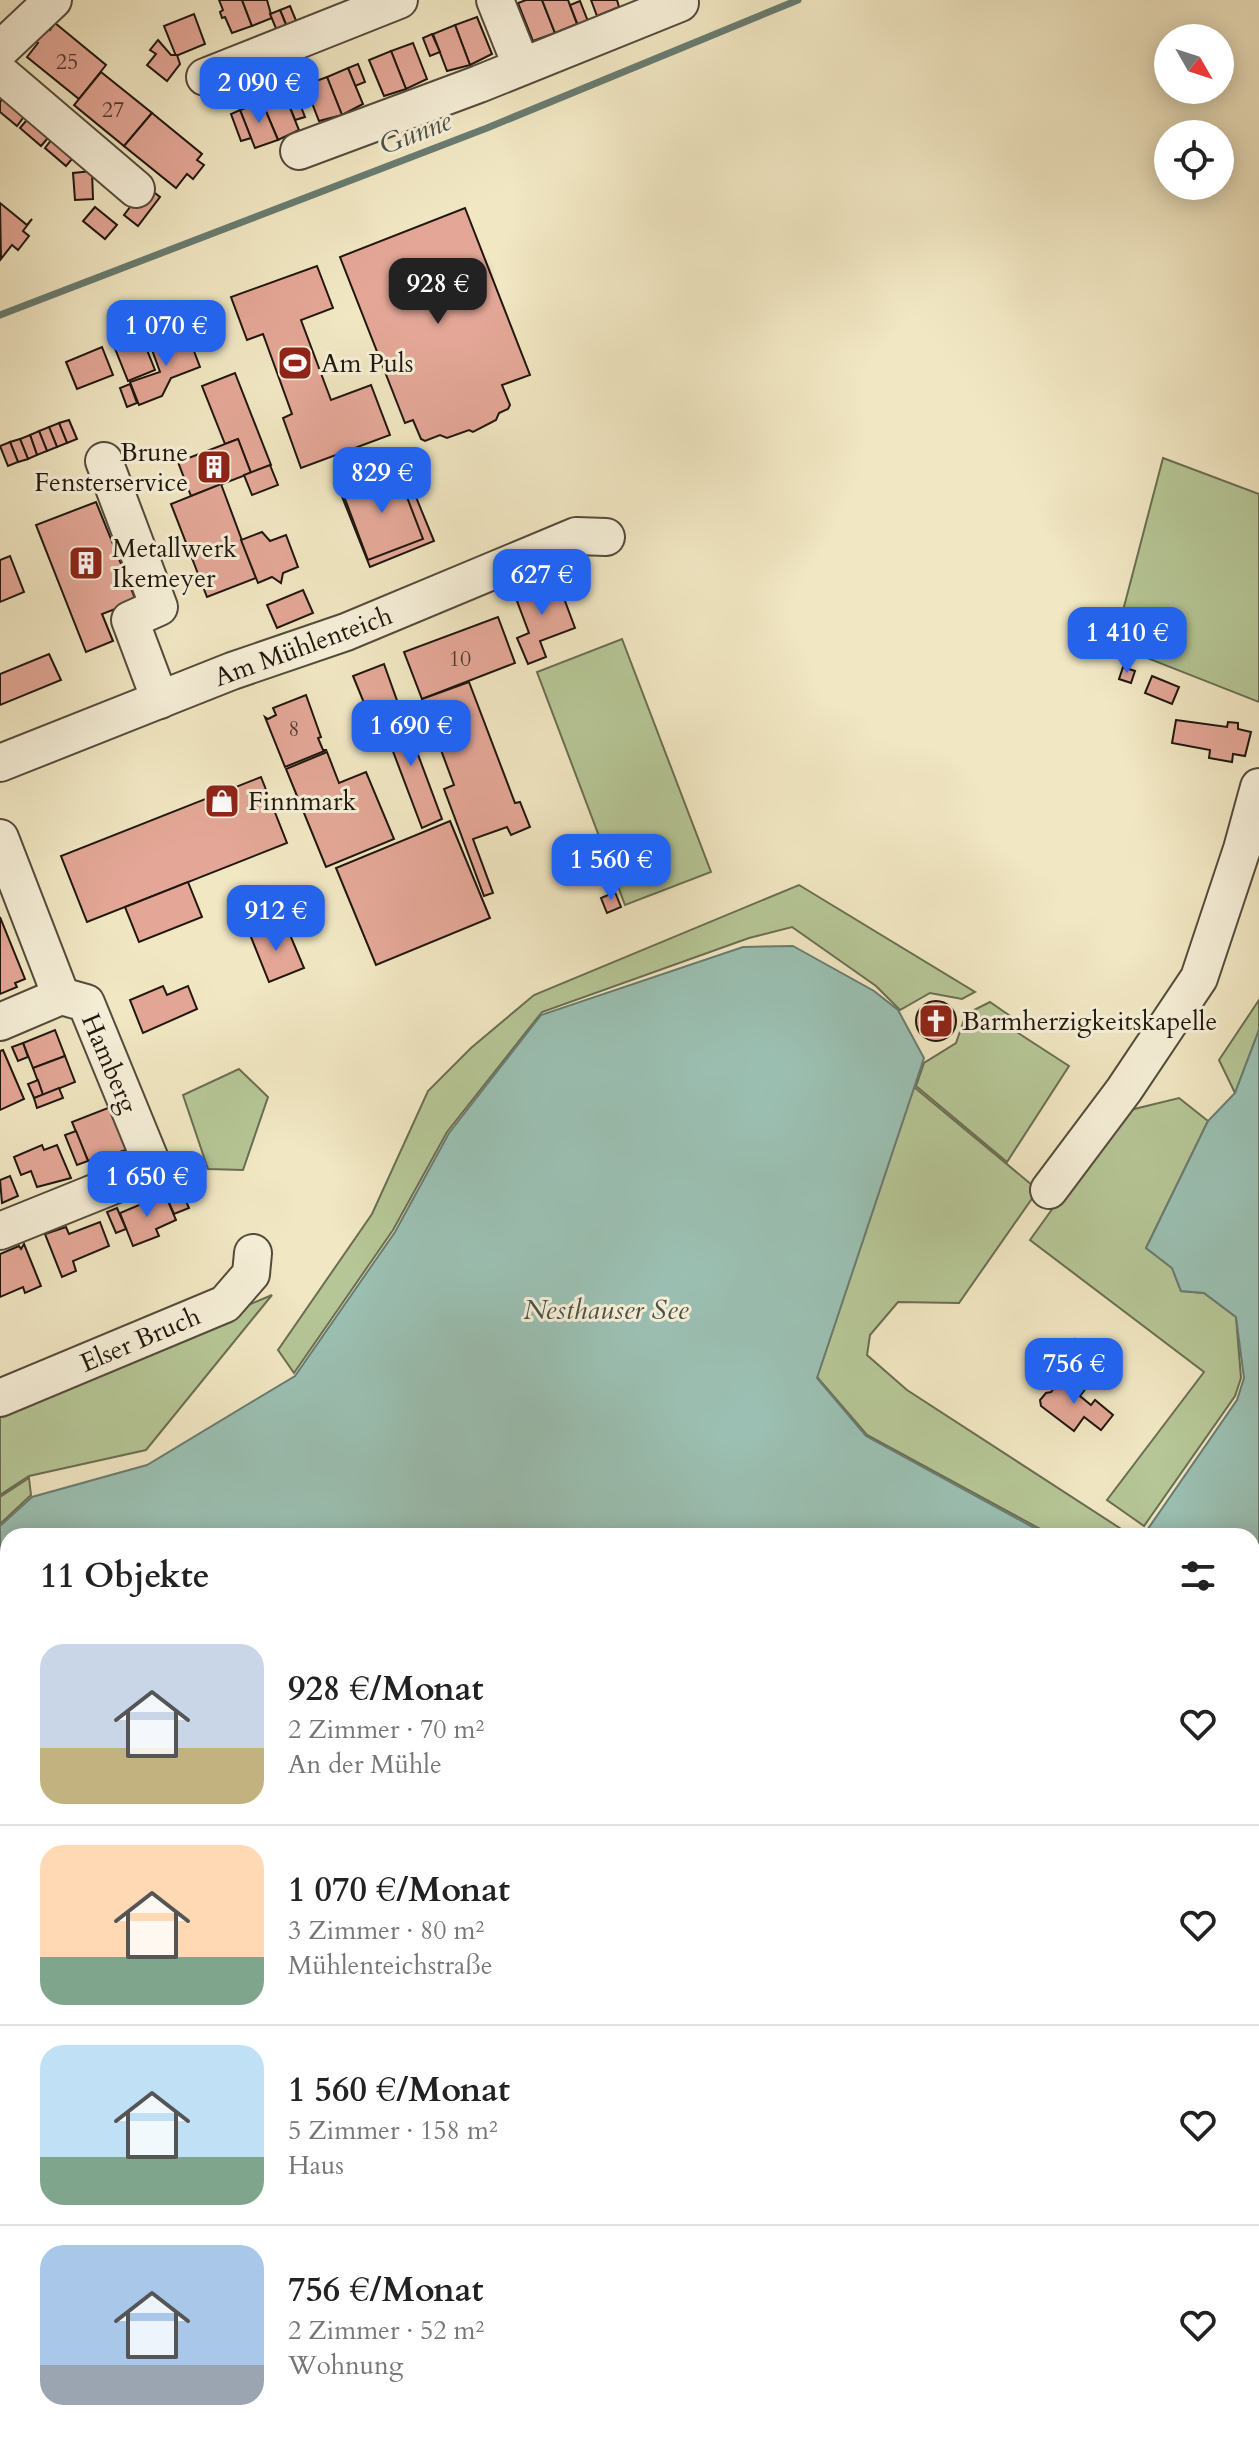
<!DOCTYPE html>
<html lang="de">
<head>
<meta charset="utf-8">
<style>
	body { margin:0; font-family:Cardo,serif; background:#f6f6f6; color:#222; height:100vh; display:flex; flex-direction:column; font-size:30px; white-space:nowrap }
	* { box-sizing:border-box; margin:0 }
	p { font-size:26px; color:#767676 }
	.icon { flex:none; width:44px; height:44px; fill:none; stroke:currentColor; stroke-width:2; stroke-linecap:round; stroke-linejoin:round }
	.map { position:relative; flex:1; overflow:hidden }
	.side { position:absolute; left:0px; top:1528px; width:1260px; height:914px; display:flex; flex-direction:column; background:#fff; border-radius:24px 24px 0 0; box-shadow:0 4px 20px #0003 }
	.side>* { flex:none }
	.needle { width:52px; rotate:129deg }
	.fabs { position:absolute; left:1154px; top:24px; display:grid; gap:16px }
	.fabs a { display:grid; place-items:center; width:80px; height:80px; border-radius:50%; background:#fff; box-shadow:0 4px 20px #0003; font-size:40px }
	.price { position:absolute; translate:-50% -68px; padding:0 18px; border-radius:16px; background:#2563eb; color:#fff; font-size:26px; line-height:52px; filter:drop-shadow(0 2px 4px #0008) }
	.price::after { content:''; position:absolute; left:50%; top:48px; width:24px; height:18px; margin-left:-12px; background:inherit; clip-path:polygon(0 0,100% 0,50% 100%) }
	.price.selected { background:#222; color:#fff }
	ul { padding:0; list-style:none }
	li { display:flex; align-items:center; gap:24px; height:200px; padding:0 40px }
	li+li { border-top:2px solid #e0e0e0 }
	li span { display:grid; place-items:center; flex:none; width:224px; height:160px; border-radius:24px; color:#555 }
	li>.icon { margin-inline-start:auto }
	span .icon { width:96px; height:96px; fill:#fffc; stroke-width:1 }
	li b { font-size:34px }
	h2 { display:flex; justify-content:space-between; align-items:center; height:96px; padding:0 40px; font-size:34px }
	.map>svg:first-child { display:block }
	.green { fill:#b6c696; stroke:#6a6e52; stroke-width:2 }
	.water { fill:#9bc0b3; stroke:#697c71; stroke-width:2 }
	.lines { fill:none; stroke-linecap:round; stroke-linejoin:round }
	.stream { stroke:#697c71; stroke-width:7 }
	.building { fill:#e4a797; stroke:#1f170e; stroke-width:2 }
	.minor-casing { stroke:#544b3b; stroke-width:40 }
	.minor { stroke:#f6efd8; stroke-width:36 }
	.labels { text-anchor:middle; stroke-width:6; stroke-linejoin:round; paint-order:stroke }
	.number-label { font-size:22px; fill:#503b30 }
	.poi-label { font-size:26px; fill:#1f170e; stroke:#f6efd8; text-anchor:start }
	.street-label { font-size:26px; fill:#1f170e; stroke:#f6efd8 }
	.water-label { font-size:28px; font-style:italic; fill:#4a5248; stroke:#f6efd8 }
</style>
</head>
<body>
<div class="map">
<svg width="1259" height="2441" viewBox="0 0 1259 2441">
	<rect width="100%" height="100%" fill="#f1e7c3"/>
	<filter id="stains"><feTurbulence type="fractalNoise" baseFrequency=".0025" numOctaves="4"/><feColorMatrix values="0 0 0 0 .2 0 0 0 0 .09 0 0 0 0 .02 0 0 0 .5 -.17"/></filter>
	<radialGradient id="worn" r=".72"><stop offset=".6" stop-color="#630" stop-opacity="0"/><stop offset="1" stop-color="#630" stop-opacity=".3"/></radialGradient>
	<g class="green">
		<polygon points="1163,458 1259,494 1259,702 1114,645"/>
		<polygon points="622,639 711,872 625,905 537,672"/>
		<polygon points="799,885 975,992 962,999 930,993 900,1010 876,986 792,927 749,938 542,1012 447,1132 393,1230 294,1373 278,1350 372,1214 428,1091 471,1048 534,995"/>
		<polygon points="1259,1000 1259,1030 1235,1093 1219,1060"/>
		<polygon points="990,1002 1016,1020 1012,1029 1069,1066 1007,1162 916,1086 924,1063 956,1043 966,1014"/>
		<polygon points="239,1069 268,1097 243,1170 208,1169 183,1095"/>
		<polygon points="914,1087 1038,1190 959,1303 898,1302 870,1335 867,1355 907,1390 1132,1536 1053,1536 867,1435 817,1377"/>
		<polygon points="1179,1098 1208,1121 1146,1248 1172,1268 1181,1291 1204,1293 1236,1317 1241,1378 1235,1396 1144,1526 1107,1500 1204,1372 1030,1240 1122,1112"/>
		<polygon points="272,1295 146,1450 29,1476 0,1495 0,1410"/>
		<polygon points="29,1478 31,1495 0,1524 0,1497"/>
		<polygon points="1252,2413 1259,2417 1259,2441 1130,2441 1133,2434 1252,2434"/>
	</g>
	<g class="water">
		<polygon points="793,946 874,991 898,1010 924,1058 817,1378 866,1436 1049,1536 8,1536 8,2434 16,2434 16,2441 0,2441 0,1526 32,1497 147,1465 295,1376 395,1232 449,1133 541,1015 743,947"/>
		<polygon points="1259,1030 1259,2116 1252,2125 1252,1536 1143,1536 1237,1400 1244,1378 1236,1317 1204,1293 1181,1291 1172,1268 1146,1248 1208,1121 1235,1093"/>
		<polygon points="396,2434 1046,2434 1042,2441 388,2441"/>
	</g>
	<g class="lines">
		<polyline class="stream" points="0,315 487,128 798,0"/>
	</g>
	<g class="building">
		<polygon points="219,0 242,0 252,26 232,33 225,17 222,18 220,12 223,10"/>
		<polygon points="242,0 267,0 272,18 252,26"/>
		<polygon points="526,0 542,0 555,33 533,41 518,3"/>
		<polygon points="542,0 568,0 577,24 555,33"/>
		<polygon points="591,0 617,0 619,7 597,16"/>
		<polygon points="580,1 589,24 579,28 570,5"/>
		<polygon points="290,6 297,23 287,27 280,10"/>
		<polygon points="280,10 287,27 277,31 270,14"/>
		<polygon points="194,14 205,44 176,56 164,26"/>
		<polygon points="477,17 492,54 470,65 455,25"/>
		<polygon points="55,23 106,65 79,99 27,57 38,43 32,38 43,25 50,30"/>
		<polygon points="455,25 470,65 447,71 433,34"/>
		<polygon points="432,34 440,52 430,56 423,38"/>
		<polygon points="158,40 171,55 177,55 180,64 167,81 147,65 156,54 150,50"/>
		<polygon points="413,43 427,79 406,89 391,51"/>
		<polygon points="391,51 406,89 384,96 369,60"/>
		<polygon points="358,64 365,82 355,86 348,68"/>
		<polygon points="348,68 363,104 342,115 327,77"/>
		<polygon points="101,72 152,113 124,146 74,105"/>
		<polygon points="327,77 342,115 319,121 305,85"/>
		<polygon points="305,85 312,103 302,107 295,89"/>
		<polygon points="294,89 305,117 295,120 284,93"/>
		<polygon points="284,93 299,130 278,140 262,102"/>
		<polygon points="6,94 28,111 17,126 0,112 0,102"/>
		<polygon points="262,102 278,140 255,148 240,110"/>
		<polygon points="240,110 251,138 241,141 231,114"/>
		<polygon points="152,113 202,154 197,160 204,165 193,179 187,174 176,188 124,146"/>
		<polygon points="32,114 53,132 41,146 20,128"/>
		<polygon points="56,134 78,152 66,166 45,148"/>
		<polygon points="92,171 93,199 75,200 73,173"/>
		<polygon points="146,186 160,197 138,226 124,215"/>
		<polygon points="0,203 27,225 32,219 23,231 29,236 18,250 12,245 1,259"/>
		<polygon points="95,207 117,225 105,239 83,221"/>
		<polygon points="465,208 530,375 502,385 510,405 508,409 499,413 496,420 473,432 469,430 447,438 440,435 425,441 421,439 413,420 405,423 340,257"/>
		<polygon points="317,266 333,308 301,320 331,400 371,385 390,435 301,468 283,418 292,414 263,334 247,340 231,297"/>
		<polygon points="187,333 200,367 171,378 162,396 139,405 130,382 160,372 151,347"/>
		<polygon points="141,335 155,370 128,381 114,346"/>
		<polygon points="102,347 113,375 77,389 66,362"/>
		<polygon points="235,373 271,465 251,473 238,439 225,444 202,386"/>
		<polygon points="130,384 137,403 127,407 120,388"/>
		<polygon points="69,420 77,439 67,443 59,423"/>
		<polygon points="59,423 67,443 57,447 49,427"/>
		<polygon points="49,427 57,447 47,451 39,431"/>
		<polygon points="39,431 47,451 37,455 30,435"/>
		<polygon points="30,435 37,455 28,459 20,439"/>
		<polygon points="20,439 28,459 18,462 10,442"/>
		<polygon points="238,439 251,473 191,496 178,462"/>
		<polygon points="10,442 18,462 8,466 0,446"/>
		<polygon points="402,463 434,541 370,567 339,489"/>
		<polygon points="270,465 278,485 252,495 244,475"/>
		<polygon points="397,471 423,539 368,560 342,491"/>
		<polygon points="221,484 256,578 207,597 171,504"/>
		<polygon points="96,502 136,601 102,614 113,641 86,652 36,525"/>
		<polygon points="262,532 270,541 286,535 298,567 283,573 281,583 272,577 258,583 241,540"/>
		<polygon points="10,556 24,592 0,602 0,560"/>
		<polygon points="556,577 575,628 540,641 546,657 528,664 517,638 529,633 514,593"/>
		<polygon points="303,590 313,613 277,628 267,605"/>
		<polygon points="498,617 515,663 422,699 404,652"/>
		<polygon points="49,654 61,680 0,705 0,674"/>
		<polygon points="384,664 400,709 371,720 353,676"/>
		<polygon points="1123,667 1135,671 1131,683 1119,679"/>
		<polygon points="1152,676 1179,687 1172,704 1145,693"/>
		<polygon points="469,682 515,803 520,802 530,827 511,835 507,827 473,839 493,893 484,896 444,789 454,785 422,699"/>
		<polygon points="306,695 321,737 318,738 323,750 327,750 285,767 265,717 268,719 276,715 273,708"/>
		<polygon points="401,709 442,819 422,828 380,717"/>
		<polygon points="1176,720 1227,727 1228,722 1238,723 1238,729 1251,732 1245,756 1233,754 1232,762 1209,758 1210,750 1172,743"/>
		<polygon points="327,752 339,783 366,772 394,839 326,867 286,769"/>
		<polygon points="261,777 287,843 87,922 61,856"/>
		<polygon points="450,821 490,918 376,965 336,868"/>
		<polygon points="188,882 202,917 139,942 125,907"/>
		<polygon points="615,892 621,907 607,913 601,898"/>
		<polygon points="0,917 25,979 15,983 17,987 0,994"/>
		<polygon points="268,924 273,936 288,930 304,968 269,982 249,932"/>
		<polygon points="163,986 167,995 188,986 197,1009 143,1033 130,1000"/>
		<circle cx="936" cy="1021" r="20"/>
		<polygon points="55,1030 65,1056 33,1068 23,1043"/>
		<polygon points="23,1043 28,1057 18,1061 12,1047"/>
		<polygon points="3,1050 24,1099 0,1110 0,1051"/>
		<polygon points="65,1056 75,1082 43,1095 33,1068"/>
		<polygon points="38,1080 43,1095 34,1098 28,1084"/>
		<polygon points="59,1088 63,1098 37,1108 34,1098"/>
		<polygon points="113,1106 130,1149 88,1161 72,1122"/>
		<polygon points="76,1131 88,1161 77,1165 65,1135"/>
		<polygon points="42,1145 44,1150 57,1145 71,1178 37,1187 31,1171 21,1175 14,1157"/>
		<polygon points="10,1176 18,1196 2,1203 0,1180"/>
		<polygon points="180,1187 189,1208 174,1214 165,1194"/>
		<polygon points="165,1194 176,1220 156,1229 159,1236 133,1246 120,1213"/>
		<polygon points="117,1208 126,1229 116,1233 107,1212"/>
		<polygon points="100,1222 109,1246 73,1261 76,1271 62,1277 45,1234 66,1227 69,1234"/>
		<polygon points="24,1244 41,1286 25,1293 23,1287 0,1297 0,1254 19,1246 21,1249"/>
		<polygon points="1075,1339 1097,1356 1082,1377 1059,1359"/>
		<polygon points="1057,1379 1070,1388 1077,1379 1087,1387 1080,1396 1091,1405 1095,1400 1113,1415 1101,1430 1084,1417 1074,1431 1041,1406 1040,1400 1046,1393 1051,1392 1059,1382"/>
	</g>
	<g class="lines">
		<defs>
			<g id="minor">
				<polyline points="495,0 521,65"/>
				<polyline points="0,50 53,0"/>
				<polyline points="0,73 136,189"/>
				<polyline points="205,77 399,0"/>
				<polyline points="299,151 479,84 680,3"/>
				<polyline points="104,461 159,607 130,620 160,700"/>
				<polyline points="0,763 232,671 346,632 576,536 606,537"/>
				<polyline points="0,838 61,996"/>
				<polyline points="0,1022 61,996 86,1003 154,1169 0,1231"/>
				<polyline points="1049,1190 1124,1090 1199,978 1242,849 1259,787"/>
				<polyline points="0,1398 225,1304 251,1274 253,1253"/>
				<polyline points="161,2441 166,2434"/>
			</g>
		</defs>
		<use href="#minor" class="minor-casing"/>
		<use href="#minor" class="minor"/>
	</g>
	<defs>
		<symbol id="stadium-square" viewBox="-11 -11 22 22"><rect x="-9" y="-9" width="18" height="18" rx="4" fill="#8f2418" stroke="#f6efd8"/><path d="M0-5a6.5 5 0 1 0 0 10a6.5 5 0 1 0 0-10ZM-3.5-1.8h7v3.6h-7Z" fill="#fff"/></symbol>
		<symbol id="building-square" viewBox="-11 -11 22 22"><rect x="-9" y="-9" width="18" height="18" rx="4" fill="#8f2418" stroke="#f6efd8"/><path d="M-4-6H4V6H1V3H-1V6H-4ZM-2.5-4.3h1.7v1.8h-1.7ZM.8-4.3h1.7v1.8H.8ZM-2.5-1h1.7V.8h-1.7ZM.8-1h1.7V.8H.8Z" fill="#fff"/></symbol>
		<symbol id="shop-square" viewBox="-11 -11 22 22"><rect x="-9" y="-9" width="18" height="18" rx="4" fill="#8f2418" stroke="#f6efd8"/><path d="M-5-2.5h2.3a2.7 3.5 0 0 1 5.4 0H5L5.5 6h-11ZM-1.5-2.5h3a1.5 2.3 0 0 0-3 0Z" fill="#fff"/></symbol>
		<symbol id="church-square" viewBox="-11 -11 22 22"><rect x="-9" y="-9" width="18" height="18" rx="4" fill="#8f2418" stroke="#f6efd8"/><path d="M-1.2-6h2.4v3.5h3.3v2.4h-3.3V6h-2.4V-.1h-3.3v-2.4h3.3Z" fill="#fff"/></symbol>
	</defs>
	<g fill-rule="evenodd">
		<use href="#stadium-square" x="275" y="343" width="40" height="40"/>
		<use href="#building-square" x="194" y="447" width="40" height="40"/>
		<use href="#building-square" x="66" y="543" width="40" height="40"/>
		<use href="#shop-square" x="202" y="781" width="40" height="40"/>
		<use href="#church-square" x="916" y="1001" width="40" height="40"/>
	</g>
	<g class="labels">
		<g class="number-label">
			<text x="67" y="69">25</text>
			<text x="113" y="117">27</text>
			<text x="460" y="666">10</text>
			<text x="294" y="736">8</text>
		</g>
		<g class="poi-label">
			<text x="321" y="372">Am Puls</text>
			<text x="188" y="461" text-anchor="end">Brune<tspan x="188" dy="30">Fensterservice</tspan></text>
			<text x="112" y="557">Metallwerk<tspan x="112" dy="30">Ikemeyer</tspan></text>
			<text x="248" y="810">Finnmark</text>
			<text x="962" y="1030">Barmherzigkeitskapelle</text>
		</g>
		<g class="street-label">
			<text transform="translate(303 646) rotate(-20)" y="9">Am Mühlenteich</text>
			<text transform="translate(110 1063) rotate(67)" y="9">Hamberg</text>
			<text transform="translate(140 1339) rotate(-23)" y="9">Elser Bruch</text>
		</g>
		<g class="water-label">
			<text transform="translate(415 132) rotate(-21)" y="10">Gunne</text>
			<text x="606" y="1319">Nesthauser See</text>
		</g>
	</g>
	<rect width="100%" height="100%" filter="url(#stains)"/>
	<rect width="100%" height="100%" fill="url(#worn)"/>
</svg>
<div class="fabs">
<a><svg class="needle" viewBox="-14 -14 28 28"><path d="M0-13l5 13h-10z" fill="#e53935"/><path d="M0 13l5-13h-10z" fill="#767676"/></svg></a>
<a><svg class="icon" aria-label="locate" viewBox="0 0 24 24"><circle cx="12" cy="12" r="6"/><path d="M12 2v4M12 18v4M2 12h4M18 12h4"/></svg></a>
</div>
<b class="price" style="left:259px;top:125px">2 090 €</b>
<b class="price selected" style="left:438px;top:326px">928 €</b>
<b class="price" style="left:166px;top:368px">1 070 €</b>
<b class="price" style="left:382px;top:515px">829 €</b>
<b class="price" style="left:542px;top:617px">627 €</b>
<b class="price" style="left:1127px;top:675px">1 410 €</b>
<b class="price" style="left:411px;top:768px">1 690 €</b>
<b class="price" style="left:611px;top:902px">1 560 €</b>
<b class="price" style="left:276px;top:953px">912 €</b>
<b class="price" style="left:147px;top:1219px">1 650 €</b>
<b class="price" style="left:1074px;top:1406px">756 €</b>
<section class="side">
<h2>11 Objekte<svg class="icon" aria-label="filters" viewBox="0 0 24 24"><path d="M4 7h16M4 17h16"/><circle cx="9" cy="7" r="2"/><circle cx="15" cy="17" r="2"/></svg></h2>
<ul>
<li><span style="background:linear-gradient(#c9d6e8 65%,#c2b280 0)"><svg class="icon" aria-label="home" viewBox="0 0 24 24"><path d="M3 11l9-7 9 7M6 9v11h12V9"/></svg></span><div><b>928 €/Monat</b><p>2 Zimmer · 70 m²</p><p>An der Mühle</p></div><svg class="icon" aria-label="heart" viewBox="0 0 24 24"><path d="M12 20l-8-8c-3-5 5-10 8-4 3-6 11-1 8 4z"/></svg></li>
<li><span style="background:linear-gradient(#ffd9b3 70%,#7fa58c 0)"><svg class="icon" aria-label="home" viewBox="0 0 24 24"><path d="M3 11l9-7 9 7M6 9v11h12V9"/></svg></span><div><b>1 070 €/Monat</b><p>3 Zimmer · 80 m²</p><p>Mühlenteichstraße</p></div><svg class="icon" aria-label="heart" viewBox="0 0 24 24"><path d="M12 20l-8-8c-3-5 5-10 8-4 3-6 11-1 8 4z"/></svg></li>
<li><span style="background:linear-gradient(#bfe0f5 70%,#7fa58c 0)"><svg class="icon" aria-label="home" viewBox="0 0 24 24"><path d="M3 11l9-7 9 7M6 9v11h12V9"/></svg></span><div><b>1 560 €/Monat</b><p>5 Zimmer · 158 m²</p><p>Haus</p></div><svg class="icon" aria-label="heart" viewBox="0 0 24 24"><path d="M12 20l-8-8c-3-5 5-10 8-4 3-6 11-1 8 4z"/></svg></li>
<li><span style="background:linear-gradient(#a9c7e8 75%,#9aa5b1 0)"><svg class="icon" aria-label="home" viewBox="0 0 24 24"><path d="M3 11l9-7 9 7M6 9v11h12V9"/></svg></span><div><b>756 €/Monat</b><p>2 Zimmer · 52 m²</p><p>Wohnung</p></div><svg class="icon" aria-label="heart" viewBox="0 0 24 24"><path d="M12 20l-8-8c-3-5 5-10 8-4 3-6 11-1 8 4z"/></svg></li>
</ul>
</section>
</div>
</body>
</html>
